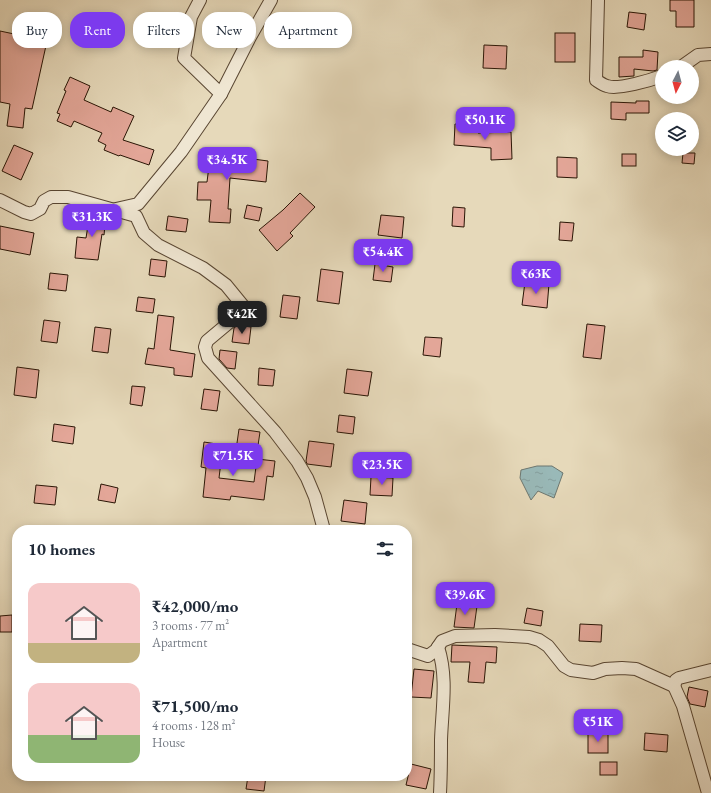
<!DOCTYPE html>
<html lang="en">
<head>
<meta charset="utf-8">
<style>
	body { margin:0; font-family:"EB Garamond",serif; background:#f2f2f3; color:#1f2937; height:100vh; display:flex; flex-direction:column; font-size:15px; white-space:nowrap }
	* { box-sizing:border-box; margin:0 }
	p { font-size:13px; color:#747a83 }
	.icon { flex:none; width:22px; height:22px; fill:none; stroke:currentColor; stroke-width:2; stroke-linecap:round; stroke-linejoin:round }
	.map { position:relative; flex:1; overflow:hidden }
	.side { position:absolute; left:12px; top:525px; width:400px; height:256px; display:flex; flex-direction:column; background:#fff; border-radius:16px; box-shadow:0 2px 10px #0003 }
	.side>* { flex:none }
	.hud { position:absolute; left:12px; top:12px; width:400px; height:36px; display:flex; gap:8px }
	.needle { width:26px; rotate:186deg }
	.controls { position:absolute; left:655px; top:60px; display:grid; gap:8px }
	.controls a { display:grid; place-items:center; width:44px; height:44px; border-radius:50%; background:#fff; box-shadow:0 2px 10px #0003; font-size:20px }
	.price { position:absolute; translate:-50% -34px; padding:0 9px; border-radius:8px; background:#7c3aed; color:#fff; font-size:13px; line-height:26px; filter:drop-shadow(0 1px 2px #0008) }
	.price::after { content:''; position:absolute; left:50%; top:24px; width:12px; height:9px; margin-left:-6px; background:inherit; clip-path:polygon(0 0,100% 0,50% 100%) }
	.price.active { background:#222; color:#fff }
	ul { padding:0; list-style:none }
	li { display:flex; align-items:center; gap:12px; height:100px; padding:0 16px }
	li span { display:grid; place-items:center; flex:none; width:112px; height:80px; border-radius:12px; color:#555 }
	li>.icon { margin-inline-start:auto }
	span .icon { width:48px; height:48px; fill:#fffc; stroke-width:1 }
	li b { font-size:17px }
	h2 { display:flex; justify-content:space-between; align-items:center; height:48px; padding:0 16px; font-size:17px }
	.tag { padding:0 14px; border-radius:16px; background:#fff; box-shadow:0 2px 10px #0003; font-size:14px; line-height:36px }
	.tag.active { background:#7c3aed; color:#fff }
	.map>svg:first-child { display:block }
	.water { fill:url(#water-ripples); stroke:#6d7770 }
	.building { fill:#e3a698; stroke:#2a1505 }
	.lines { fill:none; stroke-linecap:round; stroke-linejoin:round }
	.minor-casing { stroke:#594632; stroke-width:14 }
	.minor { stroke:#efe6d2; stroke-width:12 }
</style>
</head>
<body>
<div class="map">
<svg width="711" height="793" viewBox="0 0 711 793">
	<defs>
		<pattern id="water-ripples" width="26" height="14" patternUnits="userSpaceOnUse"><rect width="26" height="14" fill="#99b9b8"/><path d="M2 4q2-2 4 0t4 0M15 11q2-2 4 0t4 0" fill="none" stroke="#849e9d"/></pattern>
	</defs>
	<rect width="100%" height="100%" fill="#e6d9ba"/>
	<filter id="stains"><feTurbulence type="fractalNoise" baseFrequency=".005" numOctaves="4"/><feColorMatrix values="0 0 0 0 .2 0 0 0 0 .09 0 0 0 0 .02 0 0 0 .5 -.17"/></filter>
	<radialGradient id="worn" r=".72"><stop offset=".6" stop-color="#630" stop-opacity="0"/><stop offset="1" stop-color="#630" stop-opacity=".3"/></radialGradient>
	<polygon class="water" points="537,466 552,466 563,473 554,498 538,491 531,500 520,478 521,470"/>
	<g class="building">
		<polygon points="670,0 694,0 694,27 676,27 676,11 670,11"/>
		<polygon points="629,12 646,14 644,30 627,27"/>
		<polygon points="0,31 47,41 32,109 25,108 23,128 7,126 10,104 0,102"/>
		<rect x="555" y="33" width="20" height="29"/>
		<polygon points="484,45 507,46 506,69 483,68"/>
		<polygon points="643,50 658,52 657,70 653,71 634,69 634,76 619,77 619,57 643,57"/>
		<polygon points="70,77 90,86 84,100 111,112 113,107 134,116 123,140 154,150 149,165 120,155 119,156 104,150 106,145 98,141 102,133 74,121 71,127 57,121 60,114 57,113 66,91 64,90"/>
		<polygon points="636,101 649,101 649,113 626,113 626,120 611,119 611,102 636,103"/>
		<polygon points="455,124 478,125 478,133 511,132 512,159 491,160 491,148 454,145"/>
		<polygon points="14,145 33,153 21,180 2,171"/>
		<polygon points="211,150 230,153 230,156 268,161 266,182 230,178 228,209 231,209 230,223 209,222 211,200 197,200 198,182 207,182"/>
		<polygon points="683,153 695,153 694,164 682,163"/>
		<rect x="622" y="154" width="14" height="12"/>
		<polygon points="557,157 577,158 577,178 557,177"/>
		<polygon points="300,193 315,207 290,233 293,236 277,251 259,230 283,210"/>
		<polygon points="247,205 262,208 259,221 244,218"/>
		<polygon points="453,207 465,208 464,227 452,226"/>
		<polygon points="90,213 106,215 104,235 102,234 98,260 75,258 77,237 86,238"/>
		<polygon points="381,215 404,217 402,238 378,235"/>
		<polygon points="168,216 188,219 186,232 166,230"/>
		<polygon points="560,222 574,223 572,241 559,240"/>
		<polygon points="0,226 34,233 30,255 0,249"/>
		<polygon points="151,259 167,261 165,277 149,275"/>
		<polygon points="375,264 393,267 391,282 373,280"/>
		<polygon points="321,269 343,272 339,304 317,301"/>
		<polygon points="50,273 68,275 66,291 48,289"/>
		<polygon points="525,282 549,284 547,308 522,305"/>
		<polygon points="283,295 300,297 297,319 280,317"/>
		<polygon points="138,297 155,299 153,313 136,311"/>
		<polygon points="158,315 174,317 170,350 195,354 192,377 174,375 174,368 145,364 148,348 154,349"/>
		<polygon points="44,320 60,322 57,343 41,341"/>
		<polygon points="587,324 605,326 601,359 583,357"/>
		<polygon points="238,325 251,327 249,344 232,342 234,328"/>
		<polygon points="95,327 111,329 108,353 92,351"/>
		<polygon points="425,337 442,338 440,357 423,355"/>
		<polygon points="220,350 237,352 235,369 227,368 219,359"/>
		<polygon points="17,367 39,370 36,398 14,395"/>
		<polygon points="259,368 275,370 273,386 258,385"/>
		<polygon points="347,369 372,372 368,396 344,393"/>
		<polygon points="132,386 145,387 142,406 130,404"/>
		<polygon points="204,389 220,391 217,411 201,409"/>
		<polygon points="339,415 355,417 353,434 337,432"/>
		<polygon points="54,424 75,427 73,444 52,441"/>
		<polygon points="239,429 260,432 257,452 236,450"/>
		<polygon points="309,441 334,444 331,467 307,464 306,461"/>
		<polygon points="204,442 223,445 219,478 254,482 257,459 275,461 273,477 267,476 264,500 231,496 230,500 203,497 206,468 201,467"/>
		<polygon points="371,477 393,478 392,496 370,495"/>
		<polygon points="101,484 118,488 115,503 98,500"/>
		<polygon points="36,485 57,487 55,505 34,503"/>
		<polygon points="344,500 367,503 365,524 341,521"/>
		<polygon points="457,604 477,606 474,628 454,627"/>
		<polygon points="527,608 543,611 541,626 524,623"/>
		<polygon points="12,615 12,632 0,632 0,616"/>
		<polygon points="580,624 602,625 601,642 579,641"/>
		<polygon points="452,645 497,647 496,663 486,662 484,683 468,682 470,662 451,662"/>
		<polygon points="414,669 434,671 431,698 411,697"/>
		<polygon points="689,687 708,691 705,707 690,704 687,697"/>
		<rect x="588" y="733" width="20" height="20"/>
		<polygon points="645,733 668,735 667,752 644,750"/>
		<rect x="600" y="762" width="17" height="13"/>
		<polygon points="411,764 431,769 426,789 406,785"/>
		<polygon points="248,776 266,776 264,791 246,789"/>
	</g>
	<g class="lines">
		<defs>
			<g id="minor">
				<polyline points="200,0 191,17 184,58 221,94"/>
				<path d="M598 0 596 80C599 82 603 85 607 86 618 90 651 80 662 76"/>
				<polyline points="681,67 698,55 711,54"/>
				<polyline points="0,200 24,212 31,214 40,209 44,201 51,197 68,197 136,216 144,233 158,245 203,268 226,285 244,307 244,310 207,341 205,347 208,358 275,432 297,461 307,478 315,497 324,530"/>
				<polyline points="116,209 138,204 181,152 221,94 250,37 271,0"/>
				<path d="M438 647C448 678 442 709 441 740 441 758 441 775 440 793"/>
				<polyline points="407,649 428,656 436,650 442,641 455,636 495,635 529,637 539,640 548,646 564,666 571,670 593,673 605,669 622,668 636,669 674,686 676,680 679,678 711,670"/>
				<polyline points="674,686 683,706 708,793"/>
			</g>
		</defs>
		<use href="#minor" class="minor-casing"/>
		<use href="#minor" class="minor"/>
	</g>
	<rect width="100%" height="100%" filter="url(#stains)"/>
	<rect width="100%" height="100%" fill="url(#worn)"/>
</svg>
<div class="controls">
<a><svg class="needle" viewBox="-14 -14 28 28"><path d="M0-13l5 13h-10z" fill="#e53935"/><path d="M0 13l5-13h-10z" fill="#747a83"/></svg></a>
<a><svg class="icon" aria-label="layers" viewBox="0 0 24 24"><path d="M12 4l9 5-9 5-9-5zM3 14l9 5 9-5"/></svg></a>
</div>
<b class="price" style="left:485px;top:141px">₹50.1K</b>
<b class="price" style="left:227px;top:181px">₹34.5K</b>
<b class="price" style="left:92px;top:238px">₹31.3K</b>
<b class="price" style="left:383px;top:273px">₹54.4K</b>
<b class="price" style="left:536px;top:295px">₹63K</b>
<b class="price active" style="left:242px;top:335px">₹42K</b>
<b class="price" style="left:233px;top:477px">₹71.5K</b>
<b class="price" style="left:382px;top:486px">₹23.5K</b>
<b class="price" style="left:465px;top:616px">₹39.6K</b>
<b class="price" style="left:598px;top:743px">₹51K</b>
<div class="hud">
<a class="tag">Buy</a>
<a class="tag active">Rent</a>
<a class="tag">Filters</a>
<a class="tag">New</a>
<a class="tag">Apartment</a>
</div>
<section class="side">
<h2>10 homes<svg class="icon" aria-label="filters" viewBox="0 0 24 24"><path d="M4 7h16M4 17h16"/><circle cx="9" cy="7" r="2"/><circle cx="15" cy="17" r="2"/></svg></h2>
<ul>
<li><span style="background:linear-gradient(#f6c9c9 75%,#c2b280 0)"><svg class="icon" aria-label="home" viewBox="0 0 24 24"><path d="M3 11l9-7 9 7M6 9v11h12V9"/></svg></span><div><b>₹42,000/mo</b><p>3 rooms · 77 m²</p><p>Apartment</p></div></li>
<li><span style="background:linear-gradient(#f6c9c9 65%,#8fb573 0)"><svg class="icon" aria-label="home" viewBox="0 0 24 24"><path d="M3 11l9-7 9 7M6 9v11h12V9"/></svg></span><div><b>₹71,500/mo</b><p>4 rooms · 128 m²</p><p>House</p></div></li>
</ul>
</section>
</div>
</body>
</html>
